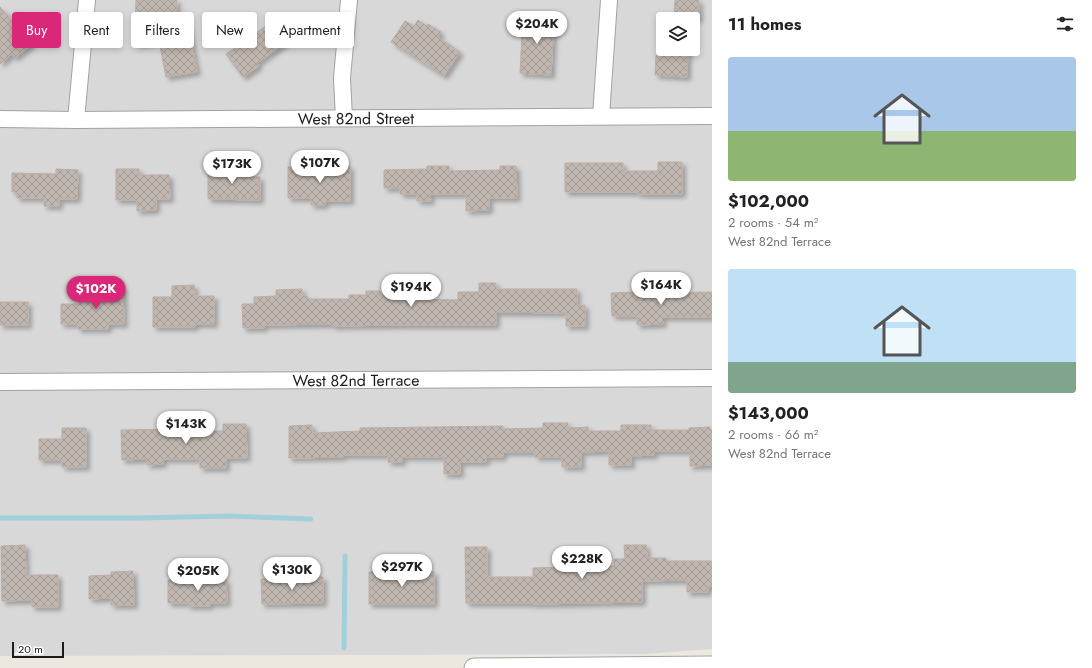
<!DOCTYPE html>
<html lang="en">
<head>
<meta charset="utf-8">
<style>
	body { margin:0; font-family:Jost,sans-serif; background:#f2f2f2; color:#222; height:100vh; display:flex; flex-direction:column; font-size:15px; white-space:nowrap }
	* { box-sizing:border-box; margin:0 }
	p { font-size:13px; color:#767676 }
	.icon { flex:none; width:22px; height:22px; fill:none; stroke:currentColor; stroke-width:2; stroke-linecap:round; stroke-linejoin:round }
	.map { position:relative; flex:1; overflow:hidden }
	.side { display:flex; flex-direction:column; background:#fff; width:380px }
	.side>* { flex:none }
	.banner { position:absolute; left:12px; top:12px; width:380px; height:36px; display:flex; gap:8px }
	.tools { position:absolute; left:656px; top:12px; display:grid; gap:8px }
	.tools a { display:grid; place-items:center; width:44px; height:44px; border-radius:4px; background:#fff; box-shadow:0 2px 6px #0003; font-size:20px }
	.scale { position:absolute; left:12px; bottom:10px; width:52px; box-sizing:border-box; padding-left:4px; border:2px solid #1b1b1b; border-top:0; font-size:11px; line-height:14px; white-space:nowrap; color:#1b1b1b; -webkit-text-stroke:3px #fff; paint-order:stroke }
	.price { position:absolute; translate:-50% -34px; padding:0 9px; border-radius:14px; background:#fff; color:#222; font-size:13px; line-height:26px; filter:drop-shadow(0 1px 2px #0008) }
	.price::after { content:''; position:absolute; left:50%; top:24px; width:12px; height:9px; margin-left:-6px; background:inherit; clip-path:polygon(0 0,100% 0,50% 100%) }
	.price.active { background:#db2777; color:#fff }
	ul { padding:0; list-style:none }
	li { display:grid; align-content:center; gap:8px; height:212px; padding:0 16px }
	li span { display:grid; place-items:center; height:124px; border-radius:4px; color:#555 }
	li>.icon { margin-inline-start:auto }
	span .icon { width:72px; height:72px; fill:#fffc; stroke-width:1 }
	li b { font-size:17px }
	h2 { display:flex; justify-content:space-between; align-items:center; height:48px; padding:0 16px; font-size:17px }
	.pill { padding:0 14px; border-radius:4px; background:#fff; box-shadow:0 2px 6px #0003; font-size:14px; line-height:36px }
	.pill.active { background:#db2777; color:#fff }
	main { display:flex; flex:1; min-height:0 }
	.map>svg:first-child { display:block }
	.residential { fill:#d9d8d8; fill-rule:evenodd }
	.lines { fill:none; stroke-linecap:round; stroke-linejoin:round }
	.stream { stroke:#a1cfda; stroke-width:5 }
	.building { fill:url(#building-cross-hatch); stroke:#bdada3; filter:url(#shadow) }
	.minor-casing { stroke:#a2a2a2; stroke-width:18 }
	.tertiary-casing { stroke:#a2a2a2; stroke-width:21 }
	.minor { stroke:#fff; stroke-width:16 }
	.tertiary { stroke:#fff; stroke-width:19 }
	.labels { text-anchor:middle; stroke-width:3.5; stroke-linejoin:round; paint-order:stroke }
	.street-label { font-size:16px; fill:#1b1b1b; stroke:#fff }
</style>
</head>
<body>
<main>
<div class="map">
<svg width="712" height="668" viewBox="0 0 712 668">
	<defs>
		<pattern id="building-cross-hatch" width="8" height="8" patternUnits="userSpaceOnUse"><rect width="8" height="8" fill="#c0b7b0"/><path d="M0 0l8 8M0 8l8-8" fill="none" stroke="#a49d97"/></pattern>
		<filter id="shadow"><feDropShadow dx="3.5" dy="3.5" stdDeviation="2" flood-color="#0004"/></filter>
	</defs>
	<rect width="100%" height="100%" fill="#ece8e0"/>
	<path class="residential" d="M0 0H712V649L644 654 0 656ZM663 19H693V49H663Z"/>
	<g class="lines">
		<g class="stream">
			<polyline points="0,518 140,518 229,516 311,519"/>
			<polyline points="344,648 345,556"/>
		</g>
	</g>
	<g class="building">
		<polygon points="136,0 177,0 176,24 188,22 197,72 166,77 159,41 137,45 135,30"/>
		<polygon points="675,0 699,0 699,19 674,19"/>
		<polygon points="0,7 32,44 15,58 12,54 0,64"/>
		<polygon points="523,15 554,17 551,75 520,73"/>
		<polygon points="280,16 295,36 257,63 259,66 243,77 226,54"/>
		<polygon points="418,20 427,26 428,24 441,32 438,37 460,52 444,76 391,42 405,21 414,26"/>
		<polygon points="660,49 688,49 687,77 655,75 656,55 660,55"/>
		<polygon points="658,162 682,162 682,194 638,194 638,192 565,192 565,163 623,163 623,171 658,171"/>
		<polygon points="208,166 235,167 235,177 260,177 260,200 208,199"/>
		<polygon points="331,166 350,166 350,201 325,201 325,205 311,205 311,198 288,198 288,167 331,167"/>
		<polygon points="427,166 449,166 449,171 500,170 500,166 516,166 517,198 489,198 489,210 466,211 466,194 430,194 431,201 417,201 417,194 400,194 400,188 384,188 384,170 427,169"/>
		<polygon points="56,169 78,170 77,199 59,199 59,206 44,206 44,198 17,198 17,192 12,192 12,173 56,174"/>
		<polygon points="116,169 139,169 139,175 169,175 170,199 156,199 156,210 137,211 137,200 116,200"/>
		<polygon points="479,283 496,283 496,289 577,289 577,305 585,305 585,326 566,326 566,313 496,312 496,325 402,325 332,326 332,324 264,325 264,328 243,328 242,304 254,304 254,297 276,296 276,290 302,289 302,296 307,296 307,299 349,299 349,295 366,295 366,291 380,291 380,296 402,295 402,299 458,300 458,292 479,292"/>
		<polygon points="194,285 195,296 214,296 214,324 195,324 195,327 153,327 153,297 172,297 172,286"/>
		<polygon points="123,287 124,324 108,324 108,329 78,329 78,324 61,324 61,304 79,304 79,298 98,298 98,288"/>
		<polygon points="662,291 662,293 712,292 712,317 662,317 663,324 637,325 637,316 612,316 611,293"/>
		<rect x="0" y="302" width="28" height="23"/>
		<polygon points="543,423 568,423 568,428 588,427 588,431 621,431 621,425 651,425 651,430 689,430 689,428 710,427 710,430 712,430 712,465 690,466 690,451 654,451 654,455 631,456 631,465 609,465 609,451 581,452 581,467 562,467 562,457 535,457 535,452 503,452 503,457 486,457 486,462 460,462 460,474 444,474 444,457 402,457 402,462 388,462 388,455 343,455 343,457 289,458 289,426 312,425 312,433 360,431 360,428 503,426 503,429 543,428"/>
		<polygon points="223,424 246,424 247,458 226,458 226,468 200,468 200,459 163,459 163,464 147,465 147,459 122,460 121,430 181,429 181,431 223,431"/>
		<polygon points="62,428 86,428 86,467 62,467 62,460 39,460 39,439 62,439"/>
		<polygon points="25,545 26,575 58,575 58,607 32,607 32,600 2,601 1,546"/>
		<polygon points="624,545 646,545 647,558 666,558 666,561 712,561 712,586 708,586 708,592 687,592 687,580 642,581 642,602 533,604 533,603 466,603 465,547 487,547 487,577 533,577 533,568 614,566 614,559 625,559"/>
		<polygon points="133,571 134,605 111,605 111,598 89,599 89,576 111,575 111,572"/>
		<rect x="369" y="572" width="65" height="32"/>
		<polygon points="323,577 323,603 262,604 261,579"/>
		<polygon points="226,579 227,603 210,603 210,606 188,606 188,603 168,603 168,580"/>
	</g>
	<g class="lines">
		<defs>
			<g id="minor">
				<polyline points="601,116 609,0"/>
				<polyline points="344,118 342,78 349,0"/>
				<path id="s1" d="M0 119 76 120 712 116"/>
				<polyline points="76,120 87,0"/>
				<path id="s2" d="M0 382 712 378"/>
			</g>
			<polyline id="tertiary" points="474,668 712,666"/>
		</defs>
		<use href="#minor" class="minor-casing"/>
		<use href="#tertiary" class="tertiary-casing"/>
		<use href="#minor" class="minor"/>
		<use href="#tertiary" class="tertiary"/>
	</g>
	<g class="labels">
		<g class="street-label">
			<text dy="6" stroke="none"><textPath href="#s1" startOffset="356">West 82nd Street</textPath></text>
			<text dy="6" stroke="none"><textPath href="#s2" startOffset="356">West 82nd Terrace</textPath></text>
		</g>
	</g>
</svg>
<div class="tools">
<a><svg class="icon" aria-label="layers" viewBox="0 0 24 24"><path d="M12 4l9 5-9 5-9-5zM3 14l9 5 9-5"/></svg></a>
</div>
<div class="scale">20 m</div>
<b class="price" style="left:537px;top:45px">$204K</b>
<b class="price" style="left:320px;top:184px">$107K</b>
<b class="price" style="left:232px;top:185px">$173K</b>
<b class="price" style="left:661px;top:306px">$164K</b>
<b class="price" style="left:411px;top:308px">$194K</b>
<b class="price active" style="left:96px;top:310px">$102K</b>
<b class="price" style="left:186px;top:445px">$143K</b>
<b class="price" style="left:582px;top:580px">$228K</b>
<b class="price" style="left:402px;top:588px">$297K</b>
<b class="price" style="left:292px;top:591px">$130K</b>
<b class="price" style="left:198px;top:592px">$205K</b>
<div class="banner">
<a class="pill active">Buy</a>
<a class="pill">Rent</a>
<a class="pill">Filters</a>
<a class="pill">New</a>
<a class="pill">Apartment</a>
</div>
</div>
<section class="side">
<h2>11 homes<svg class="icon" aria-label="filters" viewBox="0 0 24 24"><path d="M4 7h16M4 17h16"/><circle cx="9" cy="7" r="2"/><circle cx="15" cy="17" r="2"/></svg></h2>
<ul>
<li><span style="background:linear-gradient(#a9c7e8 60%,#8fb573 0)"><svg class="icon" aria-label="home" viewBox="0 0 24 24"><path d="M3 11l9-7 9 7M6 9v11h12V9"/></svg></span><div><b>$102,000</b><p>2 rooms · 54 m²</p><p>West 82nd Terrace</p></div></li>
<li><span style="background:linear-gradient(#bfe0f5 75%,#7fa58c 0)"><svg class="icon" aria-label="home" viewBox="0 0 24 24"><path d="M3 11l9-7 9 7M6 9v11h12V9"/></svg></span><div><b>$143,000</b><p>2 rooms · 66 m²</p><p>West 82nd Terrace</p></div></li>
</ul>
</section>
</main>
</body>
</html>
